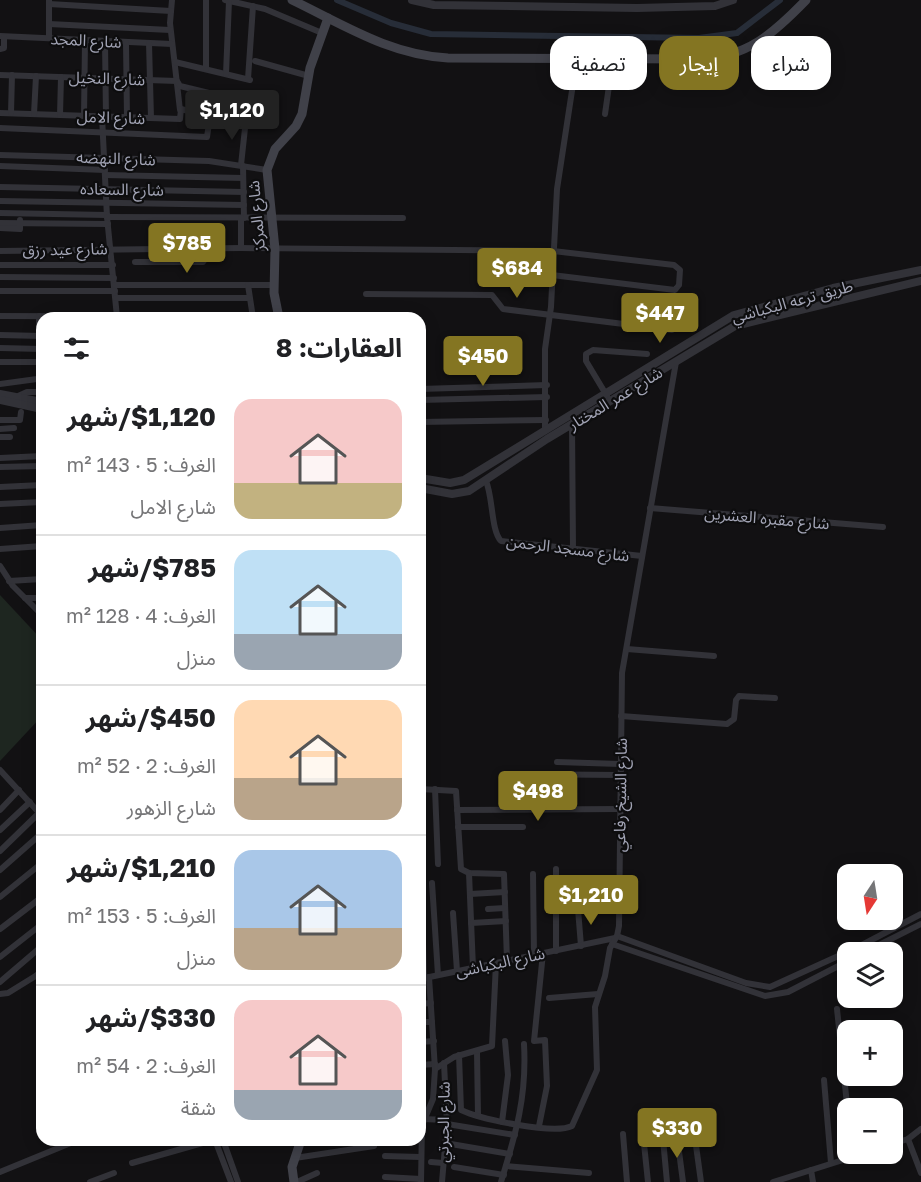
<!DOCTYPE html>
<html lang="ar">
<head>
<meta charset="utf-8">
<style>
	body { margin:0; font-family:"Golos Text","Noto Sans Arabic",sans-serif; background:#f2f2f2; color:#202124; direction:rtl; height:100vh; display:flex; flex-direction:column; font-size:22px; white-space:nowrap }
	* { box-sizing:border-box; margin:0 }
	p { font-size:20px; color:#757577 }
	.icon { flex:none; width:33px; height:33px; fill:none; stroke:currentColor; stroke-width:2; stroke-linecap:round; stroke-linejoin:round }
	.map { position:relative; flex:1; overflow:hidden; direction:ltr }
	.sheet { position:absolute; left:36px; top:312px; width:390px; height:834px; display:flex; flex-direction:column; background:#fff; border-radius:18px; box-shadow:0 3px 15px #0003; direction:rtl }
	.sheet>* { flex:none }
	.banner { position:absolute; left:444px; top:36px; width:387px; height:54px; direction:rtl; display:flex; gap:12px }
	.needle { width:39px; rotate:192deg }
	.controls { position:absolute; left:837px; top:864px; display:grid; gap:12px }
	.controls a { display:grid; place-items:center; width:66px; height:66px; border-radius:12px; background:#fff; box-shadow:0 3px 15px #0003; font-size:30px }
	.price { position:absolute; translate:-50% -51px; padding:0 14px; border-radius:6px; background:#847522; color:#fff; font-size:20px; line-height:39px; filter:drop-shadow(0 2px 3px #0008) }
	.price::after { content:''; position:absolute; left:50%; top:36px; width:18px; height:14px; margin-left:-9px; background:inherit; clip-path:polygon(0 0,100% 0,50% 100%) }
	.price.on { background:#222; color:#fff }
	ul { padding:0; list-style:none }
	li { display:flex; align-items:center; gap:18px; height:150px; padding:0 24px }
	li+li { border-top:2px solid #e0e0e0 }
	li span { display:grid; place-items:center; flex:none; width:168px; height:120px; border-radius:18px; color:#555 }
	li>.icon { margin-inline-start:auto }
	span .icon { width:72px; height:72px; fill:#fffc; stroke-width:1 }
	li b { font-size:26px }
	h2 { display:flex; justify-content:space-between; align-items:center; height:72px; padding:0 24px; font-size:26px }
	.pill { padding:0 21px; border-radius:18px; background:#fff; box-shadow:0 3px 15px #0003; font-size:21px; line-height:54px }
	.pill.on { background:#847522; color:#fff }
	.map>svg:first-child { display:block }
	.green { fill:#1e2620 }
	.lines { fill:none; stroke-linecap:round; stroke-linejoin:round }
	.canal { stroke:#272d38; stroke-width:6 }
	.minor { stroke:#323238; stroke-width:6 }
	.tertiary { stroke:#323238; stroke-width:8 }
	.secondary { stroke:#404149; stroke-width:9 }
	.labels { text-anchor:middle; stroke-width:4.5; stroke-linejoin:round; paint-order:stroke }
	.street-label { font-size:16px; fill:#a2a4b5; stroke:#0d0d0e }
</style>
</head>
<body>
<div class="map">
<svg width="921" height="1182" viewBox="0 0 921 1182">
	<rect width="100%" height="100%" fill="#121113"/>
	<polygon class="green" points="0,595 42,640 42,716 0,761"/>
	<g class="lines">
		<polyline class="canal" points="337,0 391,23 431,34 699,38 737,33 780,0"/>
		<g class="minor">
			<polyline points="172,0 170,23 180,110"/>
			<polyline points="225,0 265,9 322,33"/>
			<polyline points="49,4 171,11"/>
			<polyline points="49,24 170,30"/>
			<polyline points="0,36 172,44"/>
			<polyline points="49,38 49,0"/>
			<polyline points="105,42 106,117"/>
			<polyline points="126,43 127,118"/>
			<polyline points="149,43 151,118"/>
			<polyline points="0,49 4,48 4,37"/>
			<polyline points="255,61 309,76"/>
			<polyline points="175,62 250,80"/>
			<polyline points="206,69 206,0"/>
			<polyline points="226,74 229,1"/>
			<polyline points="0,75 177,81 180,86 246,102"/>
			<polyline points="248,79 253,6"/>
			<polyline points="0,113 180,119 181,109 246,126"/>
			<polyline points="11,113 12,75"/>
			<polyline points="34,114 36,76"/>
			<polyline points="605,114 613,58"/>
			<polyline points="60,115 61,77"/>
			<polyline points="84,116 85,41"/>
			<polyline points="102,117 107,217 117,317"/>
			<polyline points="0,128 207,137 210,117"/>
			<polyline points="0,155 209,161 267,170"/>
			<polyline points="241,165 246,119"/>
			<polyline points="0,166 105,170"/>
			<polyline points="243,166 244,218"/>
			<polyline points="105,175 243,178"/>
			<polyline points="0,187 244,192"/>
			<polyline points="0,201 244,205"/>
			<polyline points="0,213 107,215"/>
			<polyline points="107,217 403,218"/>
			<polyline points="241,218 241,248"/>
			<polyline points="0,223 108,224"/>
			<polyline points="0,228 20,229 20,220"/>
			<polyline points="0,251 241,248 553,251 674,265 680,270 679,285 675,290 552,275"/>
			<polyline points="135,262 203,262 206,258 206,248"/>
			<polyline points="0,265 113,265"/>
			<polyline points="0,277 114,278"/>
			<polyline points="115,285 274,285"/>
			<polyline points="248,285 253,318"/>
			<polyline points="0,291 115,291"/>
			<polyline points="366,294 492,295 503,309 672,330"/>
			<polyline points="116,298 249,298"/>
			<polyline points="0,316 253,317"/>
			<polyline points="0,335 42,336"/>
			<polyline points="39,335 39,316"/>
			<polyline points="0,348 42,349"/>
			<polyline points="0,362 42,362"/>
			<polyline points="0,384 37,379 42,374"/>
			<polyline points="420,389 547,385"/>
			<polyline points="607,396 586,361 586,354 593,350 647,354"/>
			<polyline points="16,397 27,392 42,392"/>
			<polyline points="420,400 547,397"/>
			<polyline points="0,420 20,420 21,412"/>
			<polyline points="420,422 546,420"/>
			<polyline points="572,424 573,548"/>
			<polyline points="0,429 14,428"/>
			<polyline points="545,429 545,349 551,307 557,189 577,58"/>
			<polyline points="0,437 10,437"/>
			<polyline points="0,458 42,456"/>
			<polyline points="0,467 42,466"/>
			<path d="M486 481C493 497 491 531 501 541L642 556"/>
			<polyline points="0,487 42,485"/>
			<polyline points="0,504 42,502"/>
			<polyline points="650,508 883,527"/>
			<polyline points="0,528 42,525"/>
			<polyline points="0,549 42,546"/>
			<polyline points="0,566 13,586 42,615"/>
			<polyline points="9,581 42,579"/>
			<polyline points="25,598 42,598"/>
			<polyline points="627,649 714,656"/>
			<polyline points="621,716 727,724 734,719 736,700 739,696 775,698"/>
			<polyline points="557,762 620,764"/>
			<polyline points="0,770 42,816"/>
			<polyline points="508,774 620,775"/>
			<polyline points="420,789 456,791 461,869 469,873 504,874 507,961"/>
			<polyline points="435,789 438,864"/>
			<polyline points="0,810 19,790"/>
			<polyline points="457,810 619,809"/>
			<polyline points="458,827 523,827"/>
			<polyline points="0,830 30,802"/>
			<polyline points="420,831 420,789"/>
			<polyline points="420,839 424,978"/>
			<polyline points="0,851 39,813"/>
			<polyline points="556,869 556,951"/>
			<polyline points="0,870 42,833"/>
			<polyline points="469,873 473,968"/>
			<polyline points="533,874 534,955"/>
			<polyline points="432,883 438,975"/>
			<polyline points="470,894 505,892"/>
			<polyline points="0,897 42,863"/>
			<polyline points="488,909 505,908"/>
			<polyline points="578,909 581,946"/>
			<polyline points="453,913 457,971"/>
			<polyline points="471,923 506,921"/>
			<polyline points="0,929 42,897"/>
			<polyline points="617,936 746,983 770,987 858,947 921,914"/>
			<polyline points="612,944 765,996 788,992 848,961"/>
			<polyline points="865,952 921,924"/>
			<polyline points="0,957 42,924"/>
			<polyline points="37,975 42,986"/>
			<polyline points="420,979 615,938"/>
			<polyline points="0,982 42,946"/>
			<polyline points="0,994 8,993 42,972"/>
			<polyline points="549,998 598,994"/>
			<polyline points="420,1004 431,1003"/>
			<polyline points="837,1009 848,1114"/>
			<polyline points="420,1022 432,1022"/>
			<polyline points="420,1042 434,1041"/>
			<polyline points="477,1052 478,1116"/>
			<path d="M459 1055 461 1110C480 1119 554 1135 572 1126L597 1070 595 1007 605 976 610 948 617 936 619 926 622 673 676 362"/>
			<polyline points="420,1065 435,1064"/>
			<polyline points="435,1069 454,1057 492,1046 496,963"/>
			<polyline points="824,1080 831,1163"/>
			<polyline points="420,1114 421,1099"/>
			<polyline points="423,1119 446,1120"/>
			<polyline points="502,1122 508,1075 505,1041"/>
			<polyline points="447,1124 515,1135"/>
			<polyline points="539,1126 547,1086 545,1040 534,1041 543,953"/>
			<polyline points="659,1129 694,1131 701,1182"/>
			<polyline points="623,1134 627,1182"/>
			<polyline points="643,1134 648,1182"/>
			<polyline points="663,1139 667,1182"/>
			<polyline points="908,1139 921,1173"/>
			<polyline points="215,1140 231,1182"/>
			<polyline points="223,1140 238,1182"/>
			<polyline points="445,1143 510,1154"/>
			<polyline points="678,1144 683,1182"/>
			<polyline points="892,1144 908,1139 921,1129"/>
			<polyline points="385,1156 420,1157"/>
			<polyline points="295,1158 374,1146"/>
			<polyline points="431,1162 443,1163"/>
			<polyline points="132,1163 213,1140"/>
			<polyline points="506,1166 589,1173"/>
			<polyline points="454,1167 504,1175"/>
			<polyline points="811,1170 813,1182"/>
			<polyline points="0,1172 78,1140"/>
			<polyline points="385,1177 421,1179"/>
			<polyline points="90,1182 114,1173"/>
			<polyline points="297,1182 317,1173"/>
			<polyline points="421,1182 422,1125 433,1099 435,1069 429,977"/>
			<polyline points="442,1182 447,1124 444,1063"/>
			<path d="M501 1182C516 1133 527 1096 524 1044"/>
			<polyline points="773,1182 862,1154"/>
		</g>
		<g class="tertiary">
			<polyline points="412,0 434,5 637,8 715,6 733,0"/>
			<polyline points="0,394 42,402"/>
			<polyline points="0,400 42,409"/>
			<polyline points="420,478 450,483 464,480 734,315 833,288 921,270"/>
			<polyline points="420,488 452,494 469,491 547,439 735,326 921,281"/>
		</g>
		<g class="secondary">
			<path d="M292 0C344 25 390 55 448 58L698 59C747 58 774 33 806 0"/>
			<polyline points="279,318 274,293 275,249 267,170 275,149 296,126 302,114 310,68 328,18"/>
			<polyline points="294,1182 292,1167 301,1140"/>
		</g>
	</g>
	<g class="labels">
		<g class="street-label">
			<text transform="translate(86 40) rotate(3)" y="6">شارع المجد</text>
			<text transform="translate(107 78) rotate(2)" y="6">شارع النخيل</text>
			<text transform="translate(111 117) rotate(2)" y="6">شارع الامل</text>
			<text transform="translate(116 158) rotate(2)" y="6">شارع النهضه</text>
			<text transform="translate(122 189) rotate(1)" y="6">شارع السعاده</text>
			<text transform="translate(256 216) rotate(-95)" y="6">شارع المركز</text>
			<text transform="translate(65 249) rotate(-1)" y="6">شارع عيد رزق</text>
			<text transform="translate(792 301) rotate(-15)" y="6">طريق ترعه البكباشي</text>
			<text transform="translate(615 398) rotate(-31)" y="6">شارع عمر المختار</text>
			<text transform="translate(767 518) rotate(5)" y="6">شارع مقبره العشرين</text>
			<text transform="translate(568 548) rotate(7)" y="6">شارع مسجد الرحمن</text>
			<text transform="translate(620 795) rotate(-89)" y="6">شارع الشيخ رفاعي</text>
			<text transform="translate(500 962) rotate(-12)" y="6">شارع البكباشى</text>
			<text transform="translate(443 1122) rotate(-89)" y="6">شارع الجبرتي</text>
		</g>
	</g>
</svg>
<div class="controls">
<a><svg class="needle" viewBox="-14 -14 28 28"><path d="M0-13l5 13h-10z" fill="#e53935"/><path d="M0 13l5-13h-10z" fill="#757577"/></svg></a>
<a><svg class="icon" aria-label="layers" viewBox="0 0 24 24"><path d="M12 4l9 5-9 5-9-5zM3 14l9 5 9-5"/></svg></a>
<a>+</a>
<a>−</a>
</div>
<b class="price on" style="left:232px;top:141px">$1,120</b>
<b class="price" style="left:187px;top:274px">$785</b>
<b class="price" style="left:517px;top:299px">$684</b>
<b class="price" style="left:660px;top:344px">$447</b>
<b class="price" style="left:483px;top:387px">$450</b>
<b class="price" style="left:538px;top:822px">$498</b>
<b class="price" style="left:591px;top:926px">$1,210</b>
<b class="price" style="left:677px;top:1159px">$330</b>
<div class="banner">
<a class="pill">شراء</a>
<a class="pill on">إيجار</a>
<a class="pill">تصفية</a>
</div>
<section class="sheet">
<h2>العقارات: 8<svg class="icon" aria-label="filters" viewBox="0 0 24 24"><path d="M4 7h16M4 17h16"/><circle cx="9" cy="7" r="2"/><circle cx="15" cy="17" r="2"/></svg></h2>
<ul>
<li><span style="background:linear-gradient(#f6c9c9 70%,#c2b280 0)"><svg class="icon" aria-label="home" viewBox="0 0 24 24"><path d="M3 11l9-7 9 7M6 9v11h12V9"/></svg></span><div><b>$1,120/شهر</b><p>الغرف: 5 · 143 m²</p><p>شارع الامل</p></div></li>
<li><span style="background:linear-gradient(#bfe0f5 70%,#9aa5b1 0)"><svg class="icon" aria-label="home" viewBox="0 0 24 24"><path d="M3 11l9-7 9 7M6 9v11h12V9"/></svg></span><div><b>$785/شهر</b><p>الغرف: 4 · 128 m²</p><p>منزل</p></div></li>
<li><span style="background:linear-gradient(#ffd9b3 65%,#b9a48a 0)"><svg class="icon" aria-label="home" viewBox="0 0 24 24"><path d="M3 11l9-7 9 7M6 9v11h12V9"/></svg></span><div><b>$450/شهر</b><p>الغرف: 2 · 52 m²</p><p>شارع الزهور</p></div></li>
<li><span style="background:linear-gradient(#a9c7e8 65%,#b9a48a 0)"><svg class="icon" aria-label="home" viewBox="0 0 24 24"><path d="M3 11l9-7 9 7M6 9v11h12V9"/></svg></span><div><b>$1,210/شهر</b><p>الغرف: 5 · 153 m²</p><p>منزل</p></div></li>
<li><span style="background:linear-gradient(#f6c9c9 75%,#9aa5b1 0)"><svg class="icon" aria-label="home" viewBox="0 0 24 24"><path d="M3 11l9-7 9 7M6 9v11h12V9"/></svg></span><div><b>$330/شهر</b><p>الغرف: 2 · 54 m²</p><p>شقة</p></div></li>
</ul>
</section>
</div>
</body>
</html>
